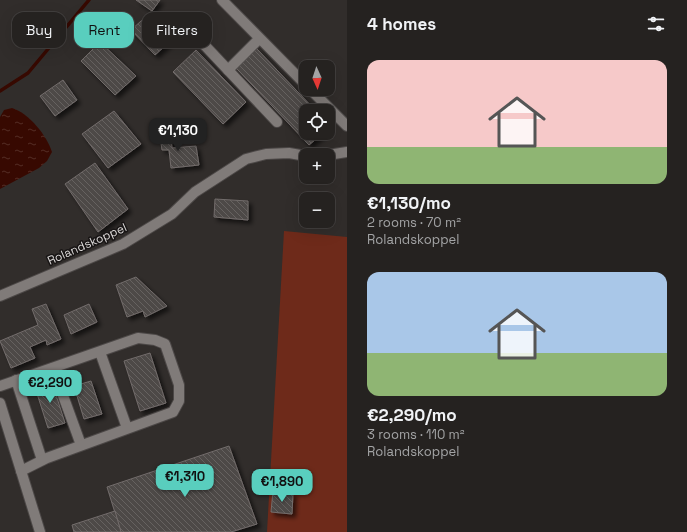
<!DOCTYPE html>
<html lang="en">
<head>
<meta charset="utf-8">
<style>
	body { margin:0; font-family:"Space Grotesk",sans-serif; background:#2d2a29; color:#f1f3f6; height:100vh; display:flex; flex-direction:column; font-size:15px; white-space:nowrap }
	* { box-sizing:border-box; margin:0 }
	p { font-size:13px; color:#a3a4a5 }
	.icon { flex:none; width:22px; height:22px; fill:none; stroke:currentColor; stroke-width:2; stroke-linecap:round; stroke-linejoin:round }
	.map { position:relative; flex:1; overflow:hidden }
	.details { display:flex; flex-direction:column; background:#252220; width:340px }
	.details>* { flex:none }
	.hud { position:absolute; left:12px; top:12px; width:275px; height:36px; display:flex; gap:8px }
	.needle { width:26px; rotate:177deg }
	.controls { position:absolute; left:299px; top:60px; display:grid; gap:8px }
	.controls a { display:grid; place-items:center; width:36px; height:36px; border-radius:8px; background:#252220; box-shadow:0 4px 16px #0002,0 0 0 1px #423f3e; font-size:20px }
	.price { position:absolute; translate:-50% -34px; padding:0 9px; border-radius:8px; background:#59cebe; color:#111; font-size:13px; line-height:26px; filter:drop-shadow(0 1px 2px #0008) }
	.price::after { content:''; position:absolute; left:50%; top:24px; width:12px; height:9px; margin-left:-6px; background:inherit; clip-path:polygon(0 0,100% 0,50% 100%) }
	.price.active { background:#222; color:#fff }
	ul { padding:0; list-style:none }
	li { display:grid; align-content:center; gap:8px; height:212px; padding:0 20px }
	li span { display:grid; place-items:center; height:124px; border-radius:12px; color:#555 }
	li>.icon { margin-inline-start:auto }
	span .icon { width:72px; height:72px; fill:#fffc; stroke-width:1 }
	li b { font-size:17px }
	h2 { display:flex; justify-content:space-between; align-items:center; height:48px; padding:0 20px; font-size:17px }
	.tag { padding:0 14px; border-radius:12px; background:#252220; box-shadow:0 4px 16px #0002,0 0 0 1px #423f3e; font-size:14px; line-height:36px }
	.tag.active { background:#59cebe; color:#111 }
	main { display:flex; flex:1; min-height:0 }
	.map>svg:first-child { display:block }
	.green { fill:#6e2a1a }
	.water { fill:url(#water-ripples) }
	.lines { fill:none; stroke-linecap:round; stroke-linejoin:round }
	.stream { stroke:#370901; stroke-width:3.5 }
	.building { fill:url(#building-back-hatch); stroke:#726c6b; filter:url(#shadow) }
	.minor-casing { stroke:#4c4847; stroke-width:12 }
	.minor { stroke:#807b79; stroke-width:10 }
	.labels { text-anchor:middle; stroke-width:3; stroke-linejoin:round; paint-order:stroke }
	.street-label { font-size:12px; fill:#dddad9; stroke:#181515 }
</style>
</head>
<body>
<main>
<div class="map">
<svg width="347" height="532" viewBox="0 0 347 532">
	<defs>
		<pattern id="water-ripples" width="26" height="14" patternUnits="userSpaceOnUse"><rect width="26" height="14" fill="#370901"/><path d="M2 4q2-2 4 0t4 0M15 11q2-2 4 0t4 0" fill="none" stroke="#542c25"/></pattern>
		<pattern id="building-back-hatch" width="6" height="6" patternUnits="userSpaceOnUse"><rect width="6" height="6" fill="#4d4846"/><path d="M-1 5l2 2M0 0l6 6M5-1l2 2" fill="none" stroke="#666260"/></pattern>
		<filter id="shadow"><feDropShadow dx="3.5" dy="3.5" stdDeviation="2" flood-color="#0009"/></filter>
	</defs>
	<rect width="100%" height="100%" fill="#312d2b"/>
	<polygon class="green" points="284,231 347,237 347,532 267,532"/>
	<path class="water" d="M12 108C29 113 47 136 52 152L47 161 39 168 0 189V117L4 110Z"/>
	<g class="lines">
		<polyline class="stream" points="0,91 28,73 89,0"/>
	</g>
	<g class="building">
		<polygon points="136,0 160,0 152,11"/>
		<polygon points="151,12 175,37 155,55 131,30"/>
		<polygon points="100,42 136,76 115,95 81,61"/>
		<polygon points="257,49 316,111 306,111 306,133 323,133 309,145 237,69"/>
		<polygon points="196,50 246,102 223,124 173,72"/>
		<polygon points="63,80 77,100 55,116 40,96"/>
		<polygon points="114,111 141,144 108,168 82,134"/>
		<polygon points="170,128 172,148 196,146 199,165 171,168 169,150 162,150 159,129"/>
		<polygon points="95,163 128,209 98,232 65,184"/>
		<polygon points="215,199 248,201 248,220 214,217"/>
		<polygon points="136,277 167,306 145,317 143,311 127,317 116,285"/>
		<polygon points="46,304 61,339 47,345 46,340 30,347 35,358 11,368 0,341 38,325 32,309"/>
		<polygon points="89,304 97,322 71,334 64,315"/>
		<polygon points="150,353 166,403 140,411 124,361"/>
		<polygon points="51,379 65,423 48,428 34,384"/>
		<polygon points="91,381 102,414 84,419 74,386"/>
		<polygon points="229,446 257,524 231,532 121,532 107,487"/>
		<polygon points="273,491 293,493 292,514 271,512"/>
		<polygon points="115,511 121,532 74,532 72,525"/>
	</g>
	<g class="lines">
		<defs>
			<g id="minor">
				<polyline points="222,0 306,85"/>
				<polyline points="178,17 228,70 259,39"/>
				<polyline points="228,70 277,122"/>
				<polyline points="310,89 347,126"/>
				<polyline points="328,155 347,152"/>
				<polyline points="0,296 123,244 172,214 195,192 246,159 266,154 289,153 306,156"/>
				<polyline points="100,352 127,428"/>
				<polyline points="53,368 81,445"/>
				<polyline points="16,380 42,460"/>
				<polyline points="0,386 138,338 155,340 165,344 179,385 179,401 173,412 47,458 21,471"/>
				<polyline points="0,403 40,532"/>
			</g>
		</defs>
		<use href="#minor" class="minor-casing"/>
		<use href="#minor" class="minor"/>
	</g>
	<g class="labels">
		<g class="street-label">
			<text transform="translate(87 244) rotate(-24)" y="4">Rolandskoppel</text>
		</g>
	</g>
</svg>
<div class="controls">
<a><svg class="needle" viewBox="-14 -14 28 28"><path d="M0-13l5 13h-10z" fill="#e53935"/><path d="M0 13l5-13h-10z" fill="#a3a4a5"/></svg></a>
<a><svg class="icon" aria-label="locate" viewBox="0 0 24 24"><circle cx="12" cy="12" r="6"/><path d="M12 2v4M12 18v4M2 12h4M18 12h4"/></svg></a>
<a>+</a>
<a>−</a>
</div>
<b class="price active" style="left:178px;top:152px">€1,130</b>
<b class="price" style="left:50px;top:404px">€2,290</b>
<b class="price" style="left:185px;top:498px">€1,310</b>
<b class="price" style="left:282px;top:503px">€1,890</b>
<div class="hud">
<a class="tag">Buy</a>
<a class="tag active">Rent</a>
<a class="tag">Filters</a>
</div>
</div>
<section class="details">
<h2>4 homes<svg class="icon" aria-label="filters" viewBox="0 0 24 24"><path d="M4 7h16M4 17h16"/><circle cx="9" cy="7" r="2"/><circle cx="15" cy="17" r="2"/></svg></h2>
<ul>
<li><span style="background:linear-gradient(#f6c9c9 70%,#8fb573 0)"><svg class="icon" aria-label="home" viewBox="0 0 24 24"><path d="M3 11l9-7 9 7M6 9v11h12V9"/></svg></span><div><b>€1,130/mo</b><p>2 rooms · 70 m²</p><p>Rolandskoppel</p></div></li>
<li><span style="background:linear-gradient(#a9c7e8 65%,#8fb573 0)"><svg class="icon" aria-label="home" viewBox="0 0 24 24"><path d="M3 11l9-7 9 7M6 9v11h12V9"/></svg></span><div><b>€2,290/mo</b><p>3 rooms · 110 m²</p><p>Rolandskoppel</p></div></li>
</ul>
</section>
</main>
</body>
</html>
